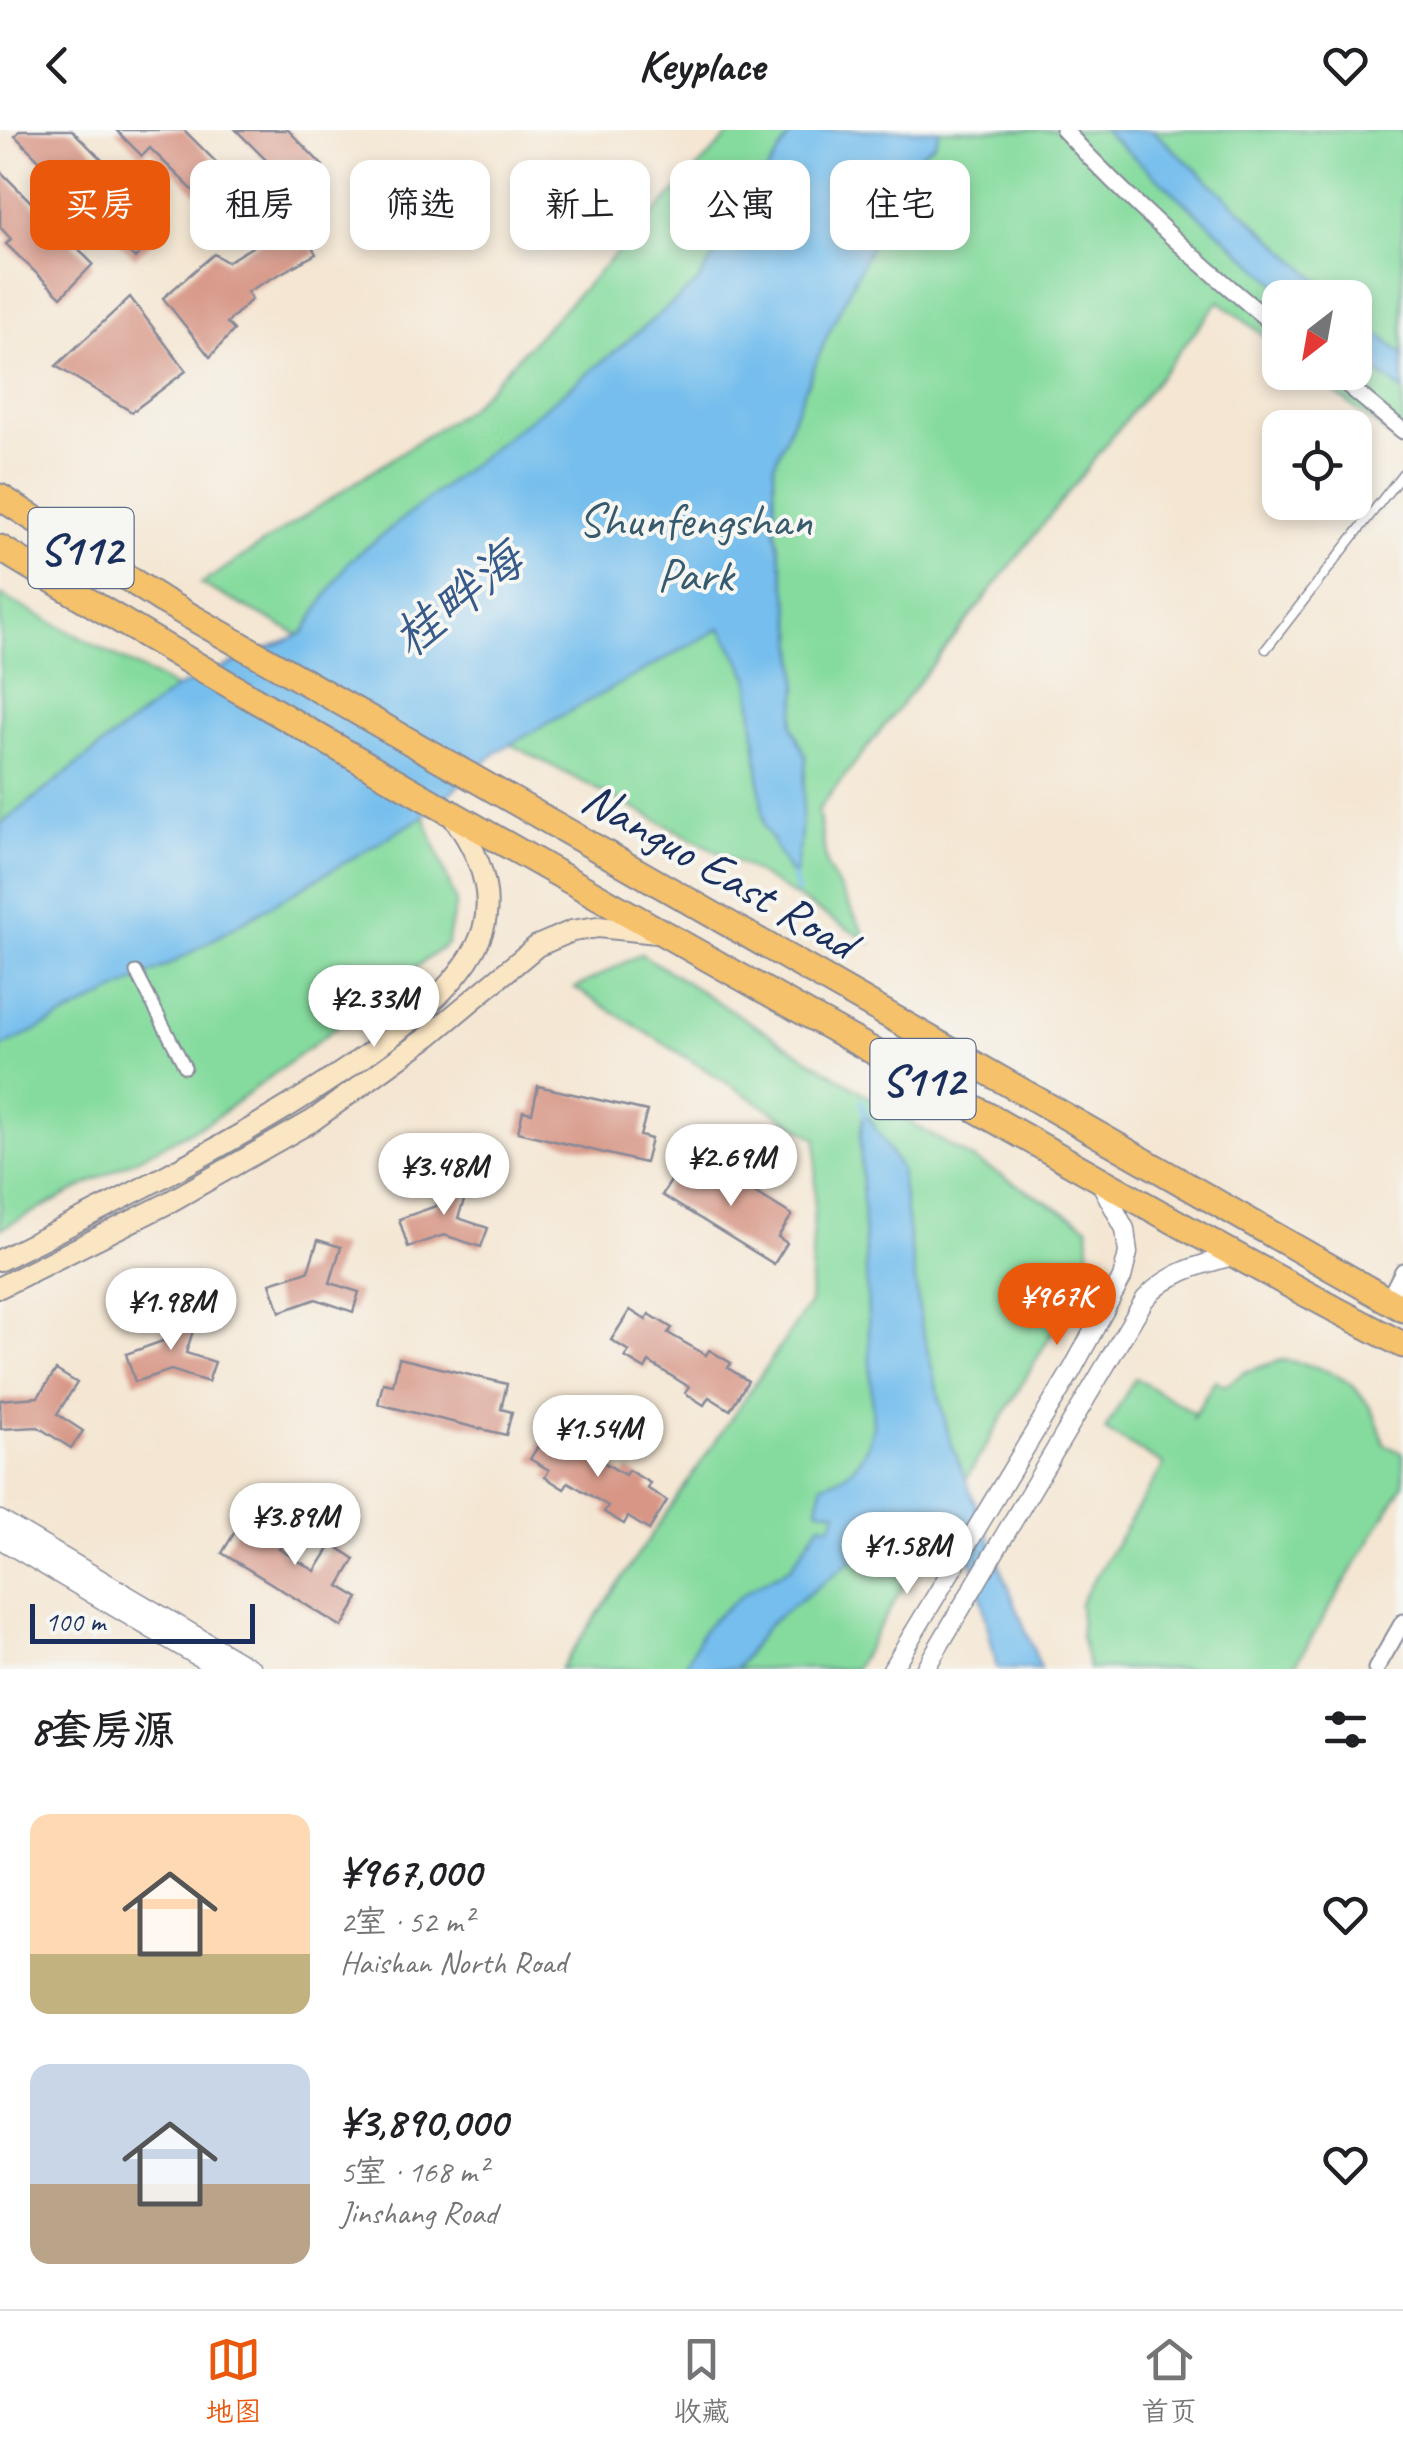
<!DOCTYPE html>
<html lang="zh">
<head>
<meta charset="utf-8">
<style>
	body { margin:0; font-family:Caveat,"LXGW WenKai TC",sans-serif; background:#f2f2f2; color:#202124; height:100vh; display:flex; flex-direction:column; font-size:38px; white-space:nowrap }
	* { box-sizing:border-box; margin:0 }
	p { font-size:32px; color:#757577 }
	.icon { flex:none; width:55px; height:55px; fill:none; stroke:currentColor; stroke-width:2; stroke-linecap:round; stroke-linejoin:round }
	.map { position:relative; height:1539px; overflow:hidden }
	.side { display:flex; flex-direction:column; background:#fff; flex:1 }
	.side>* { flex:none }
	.hud { position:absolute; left:30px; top:30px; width:1345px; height:90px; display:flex; gap:20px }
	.needle { width:65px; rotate:211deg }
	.buttons { position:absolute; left:1262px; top:150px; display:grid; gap:20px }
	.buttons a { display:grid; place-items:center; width:110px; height:110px; border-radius:20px; background:#fff; box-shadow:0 5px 15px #0003; font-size:50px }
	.scale { position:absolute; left:30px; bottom:25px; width:225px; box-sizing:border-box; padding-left:10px; border:5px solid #1b2f5e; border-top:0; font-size:28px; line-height:35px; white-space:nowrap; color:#1b2f5e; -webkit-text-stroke:8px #f6f6f2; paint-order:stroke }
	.price { position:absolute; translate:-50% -85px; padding:0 22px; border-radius:35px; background:#fff; color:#222; font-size:32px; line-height:65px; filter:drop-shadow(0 2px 5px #0008) }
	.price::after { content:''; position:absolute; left:50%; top:60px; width:30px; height:22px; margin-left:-15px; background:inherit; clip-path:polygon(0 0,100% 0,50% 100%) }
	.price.current { background:#ea580c; color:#fff }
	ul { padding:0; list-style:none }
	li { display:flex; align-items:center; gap:30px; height:250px; padding:0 30px }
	li span { display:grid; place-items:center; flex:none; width:280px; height:200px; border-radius:20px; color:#555 }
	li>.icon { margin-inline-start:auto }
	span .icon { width:120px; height:120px; fill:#fffc; stroke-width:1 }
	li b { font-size:42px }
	h2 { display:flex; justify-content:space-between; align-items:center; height:120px; padding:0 30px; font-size:42px }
	.pill { padding:0 35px; border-radius:20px; background:#fff; box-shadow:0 5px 15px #0003; font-size:35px; line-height:90px }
	.pill.current { background:#ea580c; color:#fff }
	header { display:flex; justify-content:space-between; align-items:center; height:130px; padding:0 30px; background:#fff; font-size:45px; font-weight:600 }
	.tab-bar { display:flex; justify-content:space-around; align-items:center; height:140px; border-top:2px solid #e0e0e0; background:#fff; font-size:28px; color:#757577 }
	.tab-bar a { display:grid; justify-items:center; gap:5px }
	.tab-bar .current { color:#ea580c }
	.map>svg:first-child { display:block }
	.green { fill:#85db9e; stroke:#50857e; stroke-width:2.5 }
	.water { fill:#74beed; stroke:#4876a6; stroke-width:2.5 }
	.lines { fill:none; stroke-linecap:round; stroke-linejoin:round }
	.stream { stroke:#74beed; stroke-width:5 }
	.building { fill:#d79686 }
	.service-casing { stroke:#888a98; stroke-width:11 }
	.pedestrian-casing { stroke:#888a98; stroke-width:15 }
	.minor-casing { stroke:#888a98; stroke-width:19 }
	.tertiary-casing { stroke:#888a98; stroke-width:21 }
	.secondary-casing { stroke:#888a98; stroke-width:24 }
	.trunk-casing { stroke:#888a98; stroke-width:29 }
	.service { stroke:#fff; stroke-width:8 }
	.pedestrian { stroke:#fff; stroke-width:11 }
	.minor { stroke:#fff; stroke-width:15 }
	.tertiary { stroke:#fff; stroke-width:18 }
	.secondary { stroke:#fbe6c4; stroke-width:20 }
	.trunk { stroke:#f5c16b; stroke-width:25 }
	.labels { text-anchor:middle; stroke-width:8; stroke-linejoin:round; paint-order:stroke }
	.shield { fill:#f6f6f2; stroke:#5d6b8a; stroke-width:2.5 }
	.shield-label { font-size:45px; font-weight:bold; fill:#1b2f5e }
	.park-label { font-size:48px; fill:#365a6e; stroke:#f6f6f2 }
	.street-label { font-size:48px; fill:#1b2f5e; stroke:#f6f6f2 }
	.water-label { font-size:50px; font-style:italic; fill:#365a89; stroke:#f6f6f2 }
</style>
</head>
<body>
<header><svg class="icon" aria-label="back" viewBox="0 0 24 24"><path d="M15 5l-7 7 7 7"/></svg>Keyplace<svg class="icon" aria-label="heart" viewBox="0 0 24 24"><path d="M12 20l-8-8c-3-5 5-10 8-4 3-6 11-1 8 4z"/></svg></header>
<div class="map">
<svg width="1403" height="1539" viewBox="0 0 1403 1539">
	<rect width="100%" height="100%" fill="#f6f6f2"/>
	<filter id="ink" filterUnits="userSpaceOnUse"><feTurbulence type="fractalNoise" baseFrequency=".01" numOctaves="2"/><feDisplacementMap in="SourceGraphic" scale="20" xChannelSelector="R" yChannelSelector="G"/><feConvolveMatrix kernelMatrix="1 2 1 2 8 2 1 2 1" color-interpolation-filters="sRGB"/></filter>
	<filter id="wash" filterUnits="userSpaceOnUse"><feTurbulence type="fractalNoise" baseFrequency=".0048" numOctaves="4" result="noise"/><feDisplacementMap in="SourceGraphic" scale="40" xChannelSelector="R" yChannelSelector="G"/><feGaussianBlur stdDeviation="2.25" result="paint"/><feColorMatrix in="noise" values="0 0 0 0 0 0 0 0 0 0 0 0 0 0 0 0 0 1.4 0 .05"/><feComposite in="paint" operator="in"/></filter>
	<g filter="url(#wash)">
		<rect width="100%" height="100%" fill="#f4e6d2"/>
		<g class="green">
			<polygon points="734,0 1403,0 1403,316 1310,243 1355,242 1355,168 1280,168 1280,218 1219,171 818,680 827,736 869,812 749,738 201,454 469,278"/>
			<polygon points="0,465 176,558 0,695"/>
			<polygon points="424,686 456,772 447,814 214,989 0,1099 0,912 176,831"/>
			<polygon points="641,824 913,994 1088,1096 1090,1138 855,1539 560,1539 810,1173 817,1009 575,858"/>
			<path d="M1282 1230C1337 1237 1371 1257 1384 1314L1403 1324V1355L1293 1539H1089L1081 1506 1080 1472 1164 1335 1105 1300 1135 1248 1194 1283 1192 1289 1215 1250 1225 1256 1245 1242Z"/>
		</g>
		<g class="water">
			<polygon points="793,0 940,0 935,13 912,31 827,206 774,335 775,397 794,501 798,560 792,595 806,628 800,714 794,750 764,696 749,547 721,498 498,621 424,686 176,831 0,918 0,695 176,558 303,503 348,432 607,228 698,152"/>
			<polygon points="1103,0 1152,0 1337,167 1292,167"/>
			<polygon points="1355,184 1403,225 1403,262 1355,224"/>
			<path d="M864 980 900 1038 921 1194 950 1310 1041 1539H997L976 1443 962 1412 891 1376 867 1419 768 1495 736 1539H684L701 1504 712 1490 747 1461 791 1437 820 1394 831 1396 837 1381 818 1379 822 1354C854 1346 865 1327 873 1297L860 1008Z"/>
		</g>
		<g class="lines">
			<g class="stream">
				<polyline points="793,746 797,762"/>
				<polyline points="862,971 865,985"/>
			</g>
		</g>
		<g id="blocks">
			<g class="building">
				<polygon points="20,0 72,0 168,96 135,128 50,47 53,44 15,6"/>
				<polygon points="116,0 184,0 247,63 221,88 150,18 142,26"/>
				<polygon points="236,0 288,0 323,36 297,61"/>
				<polygon points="0,41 93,134 61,167 6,114 11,109 0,97"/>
				<polygon points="297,90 316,124 247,162 252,169 227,193 234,200 210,227 163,168 214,124 227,132"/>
				<polygon points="130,167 186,241 132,282 56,236"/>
				<polygon points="538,956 647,981 640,1006 651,1009 645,1033 518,1002 523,981 532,983"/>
				<polygon points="697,1027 792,1085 778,1107 787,1113 774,1134 662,1065 674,1046 682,1051"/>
				<polygon points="446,1045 470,1053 458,1088 488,1098 481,1117 444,1105 408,1117 399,1089 436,1076"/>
				<polygon points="318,1110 341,1117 330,1153 359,1162 353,1182 316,1169 280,1182 270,1153 308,1141"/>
				<polygon points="173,1180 197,1188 186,1223 215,1232 208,1252 171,1240 135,1252 126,1224 163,1211"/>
				<polygon points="630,1180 646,1190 649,1184 672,1198 668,1203 706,1225 709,1220 731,1233 728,1238 748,1251 730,1280 709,1267 704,1275 685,1263 689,1257 649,1232 645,1239 625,1227 629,1221 611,1210"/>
				<polygon points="399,1228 507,1254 501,1279 512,1282 506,1305 378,1274 383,1253 393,1255"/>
				<polygon points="56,1240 77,1253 57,1284 83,1301 71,1318 38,1297 1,1299 0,1270 38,1267"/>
				<polygon points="548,1300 565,1310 569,1304 591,1318 588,1323 625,1345 628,1340 650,1353 647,1358 667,1371 649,1400 628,1387 624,1394 604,1382 608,1376 568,1352 564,1359 545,1347 549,1340 530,1329"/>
				<polygon points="272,1377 295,1392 279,1419 315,1441 332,1414 355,1429 339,1456 359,1468 342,1497 222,1423 239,1395 255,1404"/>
			</g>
		</g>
	</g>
	<g filter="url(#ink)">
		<use href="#blocks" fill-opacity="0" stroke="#888a98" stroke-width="2.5"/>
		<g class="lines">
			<defs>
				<polyline id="service" points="1266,519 1403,343"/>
				<polyline id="pedestrian" points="136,842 185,937"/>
				<g id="minor">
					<path d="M1064 0C1131 73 1204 137 1280 200"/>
					<polyline points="1332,242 1403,301"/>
					<polyline points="1388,1170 1403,1141"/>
					<polyline points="1376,1539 1403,1492"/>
				</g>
				<g id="tertiary">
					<polyline points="0,1390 252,1539"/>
					<polyline points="0,1409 219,1539"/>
					<polyline points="892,1539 1072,1240 1122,1148 1128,1123 1125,1099 1099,1050"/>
					<path d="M925 1539 1145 1169C1169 1142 1199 1135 1233 1126"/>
				</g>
				<g id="secondary">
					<path d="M0 1130C110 1074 448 916 483 800 495 759 477 720 453 687"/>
					<polyline points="0,1157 164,1075 312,991 429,906 537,816 572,801 598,797 657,803"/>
				</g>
				<g id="trunk">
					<polyline points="0,367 162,470 1403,1179"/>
					<path d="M0 418C282 589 569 751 857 912 1039 1014 1218 1119 1403 1215"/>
				</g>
			</defs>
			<use href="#service" class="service-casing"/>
			<use href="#pedestrian" class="pedestrian-casing"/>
			<use href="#minor" class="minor-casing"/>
			<use href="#tertiary" class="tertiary-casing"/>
			<use href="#secondary" class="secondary-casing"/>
			<use href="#trunk" class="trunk-casing"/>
			<use href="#service" class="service"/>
			<use href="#pedestrian" class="pedestrian"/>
			<use href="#minor" class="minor"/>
			<use href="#tertiary" class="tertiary"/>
			<use href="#secondary" class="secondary"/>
			<use href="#trunk" class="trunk"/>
		</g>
	</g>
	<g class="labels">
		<g class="shield">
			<rect x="28.5" y="378" width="105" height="80" rx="8"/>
			<rect x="870.5" y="909" width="105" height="80" rx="8"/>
		</g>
		<g class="shield-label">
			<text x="81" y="434">S112</text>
			<text x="923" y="965">S112</text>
		</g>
		<g class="park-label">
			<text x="695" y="406">Shunfengshan<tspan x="695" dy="55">Park</tspan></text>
		</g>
		<g class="street-label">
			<text transform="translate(720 739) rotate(30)" y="17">Nanguo East Road</text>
		</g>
		<g class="water-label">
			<text transform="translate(457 468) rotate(-38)" y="18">桂畔海</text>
		</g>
	</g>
</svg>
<div class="buttons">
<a><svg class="needle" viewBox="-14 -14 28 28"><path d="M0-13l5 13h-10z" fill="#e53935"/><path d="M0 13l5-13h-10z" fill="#757577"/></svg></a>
<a><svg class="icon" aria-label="locate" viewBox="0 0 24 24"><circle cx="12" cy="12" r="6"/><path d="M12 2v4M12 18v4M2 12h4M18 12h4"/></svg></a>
</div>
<div class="scale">100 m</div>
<b class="price" style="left:374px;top:920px">¥2.33M</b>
<b class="price" style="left:731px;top:1079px">¥2.69M</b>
<b class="price" style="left:444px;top:1088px">¥3.48M</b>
<b class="price current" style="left:1057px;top:1218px">¥967K</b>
<b class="price" style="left:171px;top:1223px">¥1.98M</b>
<b class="price" style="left:598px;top:1350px">¥1.54M</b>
<b class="price" style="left:295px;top:1438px">¥3.89M</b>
<b class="price" style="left:907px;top:1467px">¥1.58M</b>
<div class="hud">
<a class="pill current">买房</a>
<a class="pill">租房</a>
<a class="pill">筛选</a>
<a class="pill">新上</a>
<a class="pill">公寓</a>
<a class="pill">住宅</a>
</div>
</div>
<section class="side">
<h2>8套房源<svg class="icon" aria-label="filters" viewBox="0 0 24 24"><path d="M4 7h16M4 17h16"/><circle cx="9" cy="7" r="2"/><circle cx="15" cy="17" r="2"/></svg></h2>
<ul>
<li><span style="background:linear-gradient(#ffd9b3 70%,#c2b280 0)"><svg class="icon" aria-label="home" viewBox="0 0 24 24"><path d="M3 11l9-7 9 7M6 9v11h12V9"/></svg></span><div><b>¥967,000</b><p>2室 · 52 m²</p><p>Haishan North Road</p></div><svg class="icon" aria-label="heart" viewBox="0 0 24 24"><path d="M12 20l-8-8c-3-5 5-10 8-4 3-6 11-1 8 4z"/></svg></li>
<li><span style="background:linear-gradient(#c9d6e8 60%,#b9a48a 0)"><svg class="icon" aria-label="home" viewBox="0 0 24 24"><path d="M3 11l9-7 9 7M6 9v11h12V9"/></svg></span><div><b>¥3,890,000</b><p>5室 · 168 m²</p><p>Jinshang Road</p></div><svg class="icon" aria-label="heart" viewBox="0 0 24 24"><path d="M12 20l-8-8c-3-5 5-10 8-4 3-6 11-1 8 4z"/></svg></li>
</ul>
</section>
<nav class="tab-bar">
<a class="current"><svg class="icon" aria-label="map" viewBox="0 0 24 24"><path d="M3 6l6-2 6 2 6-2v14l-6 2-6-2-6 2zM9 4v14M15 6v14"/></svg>地图</a>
<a><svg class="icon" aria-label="saved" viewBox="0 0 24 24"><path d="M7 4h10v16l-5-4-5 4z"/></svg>收藏</a>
<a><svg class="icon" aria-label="home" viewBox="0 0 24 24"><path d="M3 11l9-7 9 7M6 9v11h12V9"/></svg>首页</a>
</nav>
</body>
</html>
